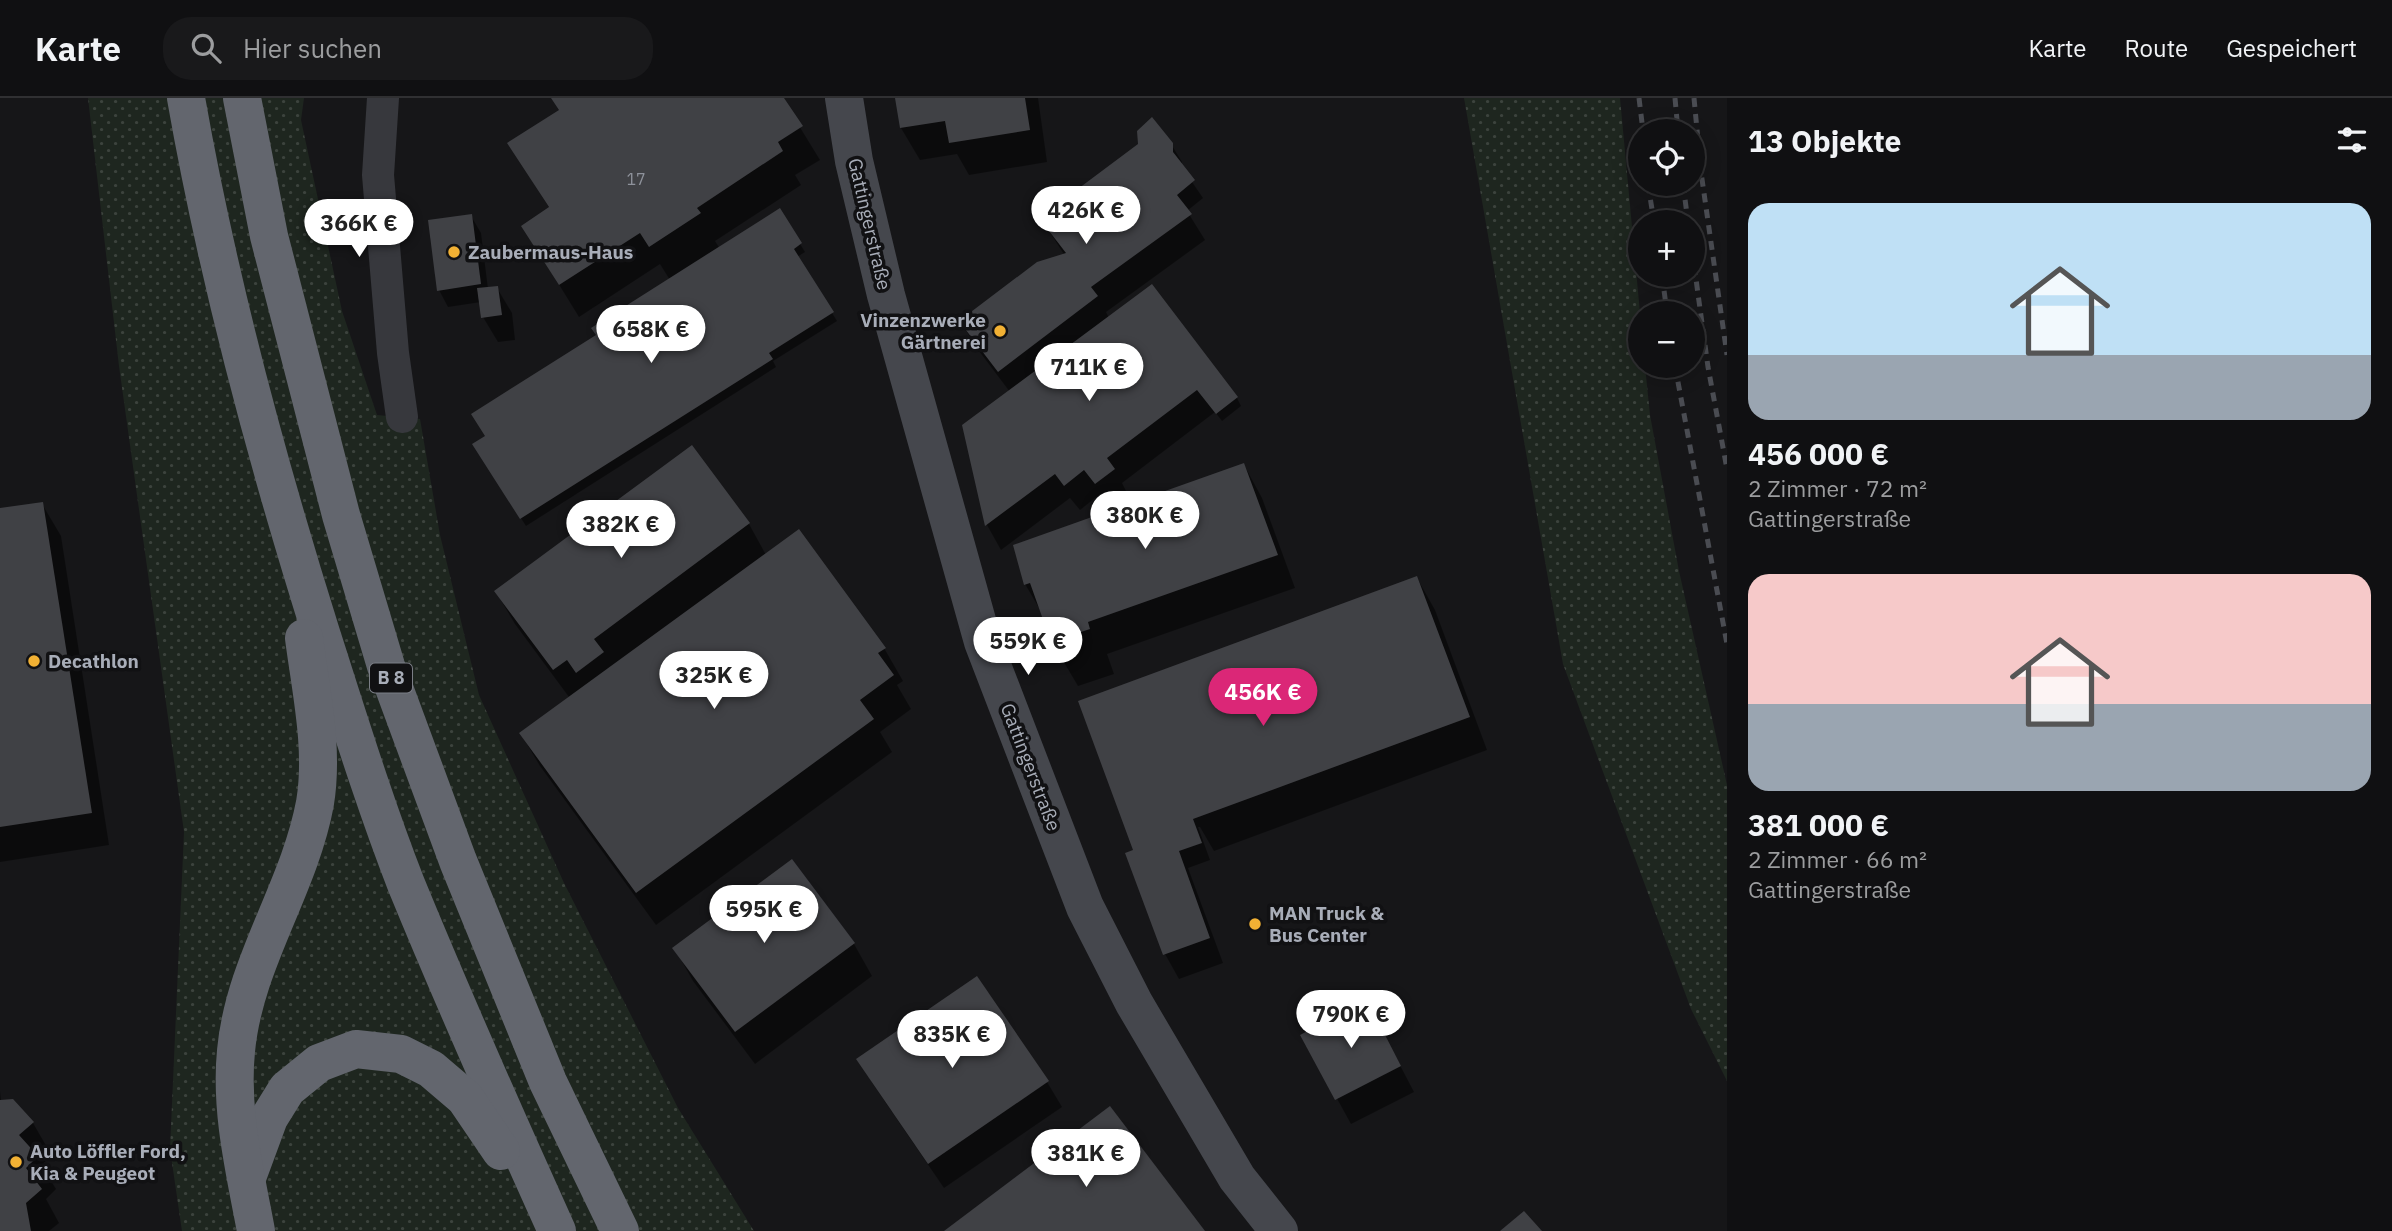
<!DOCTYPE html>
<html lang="de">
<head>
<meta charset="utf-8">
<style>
	body { margin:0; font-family:"IBM Plex Sans",sans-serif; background:#19191b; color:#f1f3f6; height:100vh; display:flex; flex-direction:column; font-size:26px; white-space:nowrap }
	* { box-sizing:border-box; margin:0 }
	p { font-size:23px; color:#9c9d9f }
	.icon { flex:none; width:38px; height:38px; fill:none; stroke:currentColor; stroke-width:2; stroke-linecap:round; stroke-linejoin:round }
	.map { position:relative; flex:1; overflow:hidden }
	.details { display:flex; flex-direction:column; background:#101012; width:665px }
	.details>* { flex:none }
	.controls { position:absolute; left:1628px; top:21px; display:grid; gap:14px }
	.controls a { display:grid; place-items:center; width:77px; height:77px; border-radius:50%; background:#101012; box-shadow:0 4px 18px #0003,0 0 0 2px #303032; font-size:35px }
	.price { position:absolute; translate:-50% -60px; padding:0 16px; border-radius:24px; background:#fff; color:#222; font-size:23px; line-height:46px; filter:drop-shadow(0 2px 4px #0008) }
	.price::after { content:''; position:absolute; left:50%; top:42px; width:21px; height:16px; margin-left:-10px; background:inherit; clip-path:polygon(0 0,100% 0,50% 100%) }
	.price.on { background:#db2777; color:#fff }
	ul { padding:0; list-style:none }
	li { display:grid; align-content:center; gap:14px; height:371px; padding:0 21px }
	li span { display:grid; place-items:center; height:217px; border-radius:21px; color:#555 }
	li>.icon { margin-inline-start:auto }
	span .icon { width:126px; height:126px; fill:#fffc; stroke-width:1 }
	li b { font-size:30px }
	h2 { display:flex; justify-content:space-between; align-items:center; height:84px; padding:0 21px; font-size:30px }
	header { display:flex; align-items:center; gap:42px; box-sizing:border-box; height:98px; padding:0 35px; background:#101012; border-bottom:2px solid #303032 }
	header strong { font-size:33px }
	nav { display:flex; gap:38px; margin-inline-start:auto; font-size:24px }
	.search { width:490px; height:63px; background:#19191b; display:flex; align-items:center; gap:18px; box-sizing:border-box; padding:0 24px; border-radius:28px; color:#9c9d9f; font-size:26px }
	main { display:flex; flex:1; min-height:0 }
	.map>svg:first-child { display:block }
	.grass { fill:url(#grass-dots) }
	.shadow { fill:#0007 }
	.building { fill:#404145 }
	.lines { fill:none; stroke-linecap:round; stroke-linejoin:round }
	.street { stroke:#37383d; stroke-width:32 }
	.secondary { stroke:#45474d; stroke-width:38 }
	.highway { stroke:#63666e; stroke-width:38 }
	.rail { stroke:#4a4c52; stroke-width:5; stroke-dasharray:9 7; stroke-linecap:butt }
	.poi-dot { fill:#f2b134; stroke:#111113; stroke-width:2.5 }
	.labels { text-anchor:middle; stroke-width:7; stroke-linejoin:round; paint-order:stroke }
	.number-label { font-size:16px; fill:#8e929b }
	.shield { fill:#111113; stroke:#7b7e86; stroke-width:2 }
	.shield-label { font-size:18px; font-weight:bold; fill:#a8adb8 }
	.street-label { font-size:19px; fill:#a8adb8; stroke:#111113 }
	.poi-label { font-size:19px; font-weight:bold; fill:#a8adb8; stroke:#111113; text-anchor:start }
</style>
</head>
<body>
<header>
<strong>Karte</strong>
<div class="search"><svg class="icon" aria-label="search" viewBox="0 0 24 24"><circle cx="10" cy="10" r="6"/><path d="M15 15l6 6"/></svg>Hier suchen</div>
<nav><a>Karte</a><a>Route</a><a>Gespeichert</a></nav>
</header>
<main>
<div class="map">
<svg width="1727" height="1133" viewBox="0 0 1727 1133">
	<defs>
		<pattern id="grass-dots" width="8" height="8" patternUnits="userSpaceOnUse" patternTransform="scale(1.75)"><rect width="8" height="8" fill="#1e261f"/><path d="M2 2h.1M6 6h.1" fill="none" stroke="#3c433d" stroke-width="1.8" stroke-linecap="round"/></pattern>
	</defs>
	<rect width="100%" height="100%" fill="#161618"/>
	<g class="grass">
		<polygon points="88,0 304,0 301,22 342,213 377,317 420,321 440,437 479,597 564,785 678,1010 754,1133 182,1133 170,1051 184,734 119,268"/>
		<polygon points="1464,0 1620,0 1640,215 1640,268 1645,268 1650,317 1679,473 1727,687 1727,983 1691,911 1563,566"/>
	</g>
	<g class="shadow">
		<polygon points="553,0 782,0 820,62 795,77 801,87 715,143 720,151 780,113 805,154 797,159 837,223 773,263 776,269 526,428 474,346 487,339 598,238 670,182 660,166 579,219 523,128 550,111 510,46 560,13"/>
		<polygon points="897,0 1038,0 1047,64 969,77 957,56 920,62 901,30"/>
		<polygon points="1171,46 1182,64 1181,68 1203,100 1187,113 1205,142 1106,214 1109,220 1237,300 1241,308 1222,323 1215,314 1122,385 1128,397 1111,410 1100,396 1080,412 1070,400 1001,452 987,427 964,328 1010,294 976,249 961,224 1065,158 1041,120"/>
		<polygon points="471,118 481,135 488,191 497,190 512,215 515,242 498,244 483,219 481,204 448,209 439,192"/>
		<polygon points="1244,367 1262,400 1295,490 1107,556 1114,576 1078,588 1052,544 1042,515 1025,486"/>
		<polygon points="42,406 61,438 109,747 0,764 0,412"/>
		<polygon points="749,426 766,457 884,550 903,583 897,587 911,611 880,634 892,654 656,827 540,668 521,636 569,599 515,526 496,494"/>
		<polygon points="1417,480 1435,512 1487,652 1214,753 1200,729 1198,729 1210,762 1188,770 1223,865 1179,881 1165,856 1136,753"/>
		<polygon points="854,846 872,878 755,966 693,883 675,851"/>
		<polygon points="976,881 1047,984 1062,1009 944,1090 873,986 859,961"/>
		<polygon points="1380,929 1414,994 1351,1026 1302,937"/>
		<polygon points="0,993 1,1003 12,1003 33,1025 52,1058 41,1067 56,1091 46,1101 59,1125 49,1133 0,1133"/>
	</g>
	<g class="building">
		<polygon points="551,0 784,0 803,28 778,44 783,53 697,110 701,115 649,149 640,135 559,187 521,128 549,109 507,45 559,12"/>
		<polygon points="895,0 1025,0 1030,32 949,45 945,23 900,30"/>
		<polygon points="1152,19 1173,45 1173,54 1195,82 1177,97 1192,116 1091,189 1098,198 998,274 959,223 1037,164 1066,155 1039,120 1138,46 1137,33"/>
		<polygon points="780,110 802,145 794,151 834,214 769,255 773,261 520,421 472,346 485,338 471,316 596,237 591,230"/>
		<polygon points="472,116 481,186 437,193 428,122"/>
		<polygon points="1152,186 1238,299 1216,316 1197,292 1107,360 1115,371 1095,386 1084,372 1064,388 1055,376 985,428 962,327"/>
		<polygon points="498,188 502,217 481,220 477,190"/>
		<polygon points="692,347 750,425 594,541 604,554 576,575 567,562 553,572 494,493"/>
		<polygon points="1244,365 1278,457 1088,524 1090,531 1051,544 1030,485 1024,487 1013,447"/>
		<polygon points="43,404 92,715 0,729 0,410"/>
		<polygon points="799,431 886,550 878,555 894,577 860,602 874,621 636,795 519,635"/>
		<polygon points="1417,478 1470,619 1193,721 1202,745 1179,753 1210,840 1163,857 1125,755 1133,752 1078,603"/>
		<polygon points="792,761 855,845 735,934 672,850"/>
		<polygon points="977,878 1049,983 928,1066 856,961"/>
		<polygon points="1367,902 1401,968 1335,1002 1300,937"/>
		<polygon points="13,1001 34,1024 19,1037 38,1058 26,1070 42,1091 26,1105 31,1133 0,1133 0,1002"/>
		<polygon points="1110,1008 1205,1133 944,1133"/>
		<polygon points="1524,1113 1542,1133 1500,1133"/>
	</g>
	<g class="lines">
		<polyline class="street" points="383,0 378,77 393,255 402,319"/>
		<polyline class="secondary" points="844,0 854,63 886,197 983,544 1085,809 1134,905 1237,1080 1279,1133"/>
		<g class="highway">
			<path d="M186 0C218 182 266 360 321 535 348 619 374 704 406 786 454 903 505 1018 557 1133"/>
			<polyline points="242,0 269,138 341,417 386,568 458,763 548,984 620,1133"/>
			<polyline points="248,1077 269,1020 287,991 319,965 356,951 401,956 431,971 465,1000 501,1053"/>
			<path d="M256 1133C245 1074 230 1013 236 953 244 865 299 791 315 705 324 651 311 594 304 540"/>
		</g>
		<g class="rail">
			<polyline points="1639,0 1643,33"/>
			<polyline points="1675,0 1678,33"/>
			<polyline points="1694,0 1701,74 1727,257"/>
			<polyline points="1648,86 1654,124"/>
			<polyline points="1683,86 1688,124"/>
			<polyline points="1692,152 1708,269 1727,371"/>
			<polyline points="1662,177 1667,215"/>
			<polyline points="1675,268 1727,546"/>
		</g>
	</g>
	<g class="poi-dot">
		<circle cx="454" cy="154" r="7"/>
		<circle cx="1000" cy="233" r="7"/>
		<circle cx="34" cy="563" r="7"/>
		<circle cx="1255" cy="826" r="7"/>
		<circle cx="16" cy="1064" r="7"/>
	</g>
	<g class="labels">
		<g class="number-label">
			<text x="636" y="87">17</text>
		</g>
		<rect class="shield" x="370" y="565.5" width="42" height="29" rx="5"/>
		<g class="shield-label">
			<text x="391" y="586">B 8</text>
		</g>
		<g class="street-label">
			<text transform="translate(870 126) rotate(77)" y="7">Gattingerstraße</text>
			<text transform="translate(1031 669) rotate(69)" y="7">Gattingerstraße</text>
		</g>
		<g class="poi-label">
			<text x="468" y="161">Zaubermaus-Haus</text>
			<text x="986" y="229" text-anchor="end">Vinzenzwerke<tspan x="986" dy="22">Gärtnerei</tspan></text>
			<text x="48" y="570">Decathlon</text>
			<text x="1269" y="822">MAN Truck &amp;<tspan x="1269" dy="22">Bus Center</tspan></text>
			<text x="30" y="1060">Auto Löffler Ford,<tspan x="30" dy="22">Kia &amp; Peugeot</tspan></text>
		</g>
	</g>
</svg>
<div class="controls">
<a><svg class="icon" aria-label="locate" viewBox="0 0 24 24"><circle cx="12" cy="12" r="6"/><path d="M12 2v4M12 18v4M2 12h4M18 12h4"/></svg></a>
<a>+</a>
<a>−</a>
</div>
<b class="price" style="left:1086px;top:148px">426K €</b>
<b class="price" style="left:359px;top:161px">366K €</b>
<b class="price" style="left:651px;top:267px">658K €</b>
<b class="price" style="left:1089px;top:305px">711K €</b>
<b class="price" style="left:1145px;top:453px">380K €</b>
<b class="price" style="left:621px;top:462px">382K €</b>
<b class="price" style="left:1028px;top:579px">559K €</b>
<b class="price" style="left:714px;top:613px">325K €</b>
<b class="price on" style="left:1263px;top:630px">456K €</b>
<b class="price" style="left:764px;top:847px">595K €</b>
<b class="price" style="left:1351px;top:952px">790K €</b>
<b class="price" style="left:952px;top:972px">835K €</b>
<b class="price" style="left:1086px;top:1091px">381K €</b>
</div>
<section class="details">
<h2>13 Objekte<svg class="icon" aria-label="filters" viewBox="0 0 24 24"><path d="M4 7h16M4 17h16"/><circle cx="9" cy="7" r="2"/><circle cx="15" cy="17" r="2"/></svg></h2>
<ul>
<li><span style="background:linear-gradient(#bfe0f5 70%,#9aa5b1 0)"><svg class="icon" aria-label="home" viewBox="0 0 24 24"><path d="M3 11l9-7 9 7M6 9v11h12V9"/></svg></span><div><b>456 000 €</b><p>2 Zimmer · 72 m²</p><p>Gattingerstraße</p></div></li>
<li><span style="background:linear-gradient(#f6c9c9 60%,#9aa5b1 0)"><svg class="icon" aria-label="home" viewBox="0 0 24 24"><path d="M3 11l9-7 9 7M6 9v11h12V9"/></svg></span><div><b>381 000 €</b><p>2 Zimmer · 66 m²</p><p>Gattingerstraße</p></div></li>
</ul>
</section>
</main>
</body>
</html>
